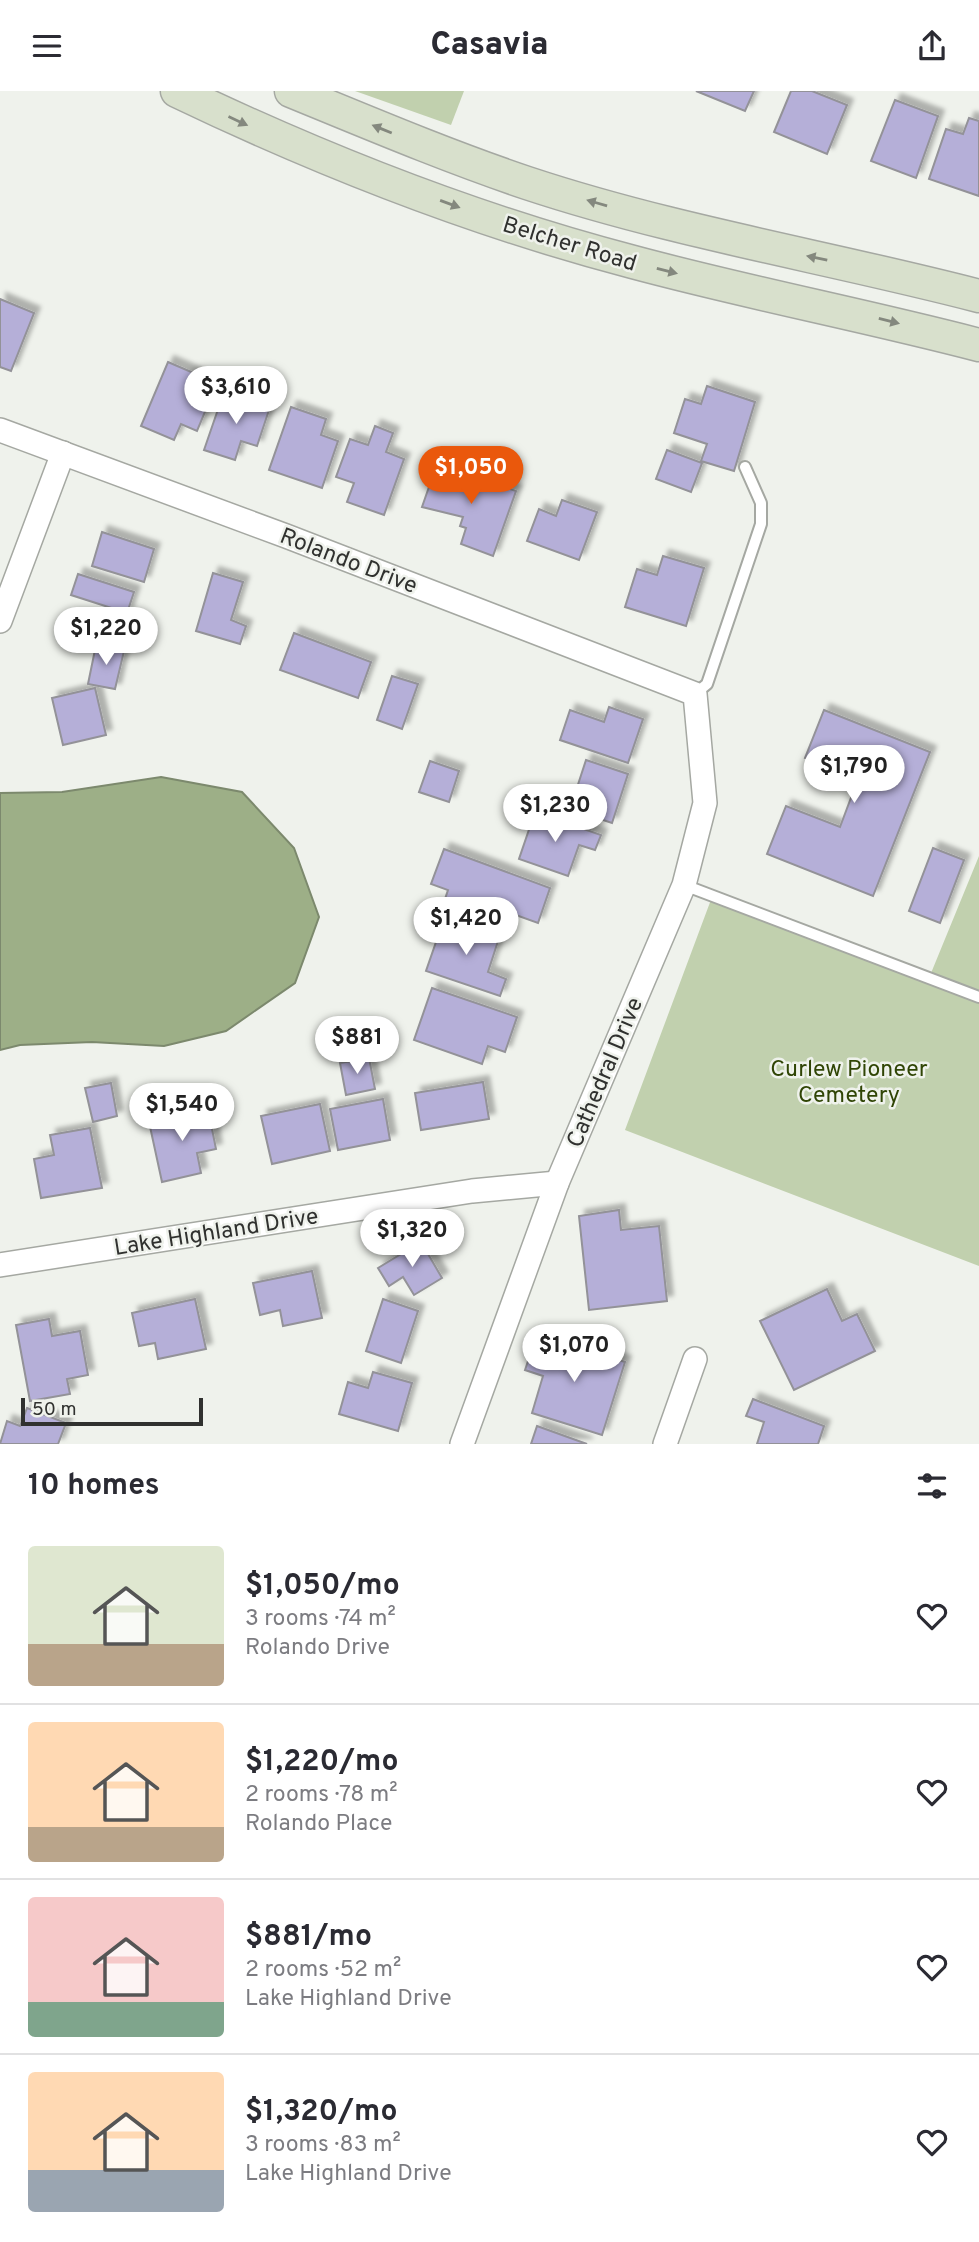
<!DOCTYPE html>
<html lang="en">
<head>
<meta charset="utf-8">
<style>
	body { margin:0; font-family:Overpass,sans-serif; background:#f7f7f7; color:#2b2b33; height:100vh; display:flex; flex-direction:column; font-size:26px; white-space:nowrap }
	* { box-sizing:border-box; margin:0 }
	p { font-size:23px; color:#7c7c81 }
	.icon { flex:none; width:38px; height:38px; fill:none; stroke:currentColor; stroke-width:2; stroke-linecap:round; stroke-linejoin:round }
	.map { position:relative; height:1353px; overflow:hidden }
	.panel { display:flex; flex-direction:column; background:#fff; flex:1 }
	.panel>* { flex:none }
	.scale { position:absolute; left:21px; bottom:18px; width:182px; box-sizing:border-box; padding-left:7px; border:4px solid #30312f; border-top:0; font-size:19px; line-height:24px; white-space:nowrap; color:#30312f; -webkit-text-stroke:5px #eff2ec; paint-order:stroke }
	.price { position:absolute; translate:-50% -60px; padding:0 16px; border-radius:24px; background:#fff; color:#222; font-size:23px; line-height:46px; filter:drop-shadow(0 2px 4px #0008) }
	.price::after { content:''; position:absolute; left:50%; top:42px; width:21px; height:16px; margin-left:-10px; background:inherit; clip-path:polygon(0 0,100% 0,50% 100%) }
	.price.on { background:#ea580c; color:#fff }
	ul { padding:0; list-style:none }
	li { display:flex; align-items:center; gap:21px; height:175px; padding:0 28px }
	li+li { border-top:2px solid #e1e1e2 }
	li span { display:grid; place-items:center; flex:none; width:196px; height:140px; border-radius:7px; color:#555 }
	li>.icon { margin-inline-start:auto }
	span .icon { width:84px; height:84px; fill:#fffc; stroke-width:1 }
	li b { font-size:30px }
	h2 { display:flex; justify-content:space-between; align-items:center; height:84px; padding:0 28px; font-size:30px }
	header { display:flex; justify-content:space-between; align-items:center; height:91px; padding:0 28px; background:#fff; font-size:32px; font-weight:800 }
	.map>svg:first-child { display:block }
	.green { fill:#c1d0ae }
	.water { fill:#9daf87; stroke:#7c896d; stroke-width:2 }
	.building { fill:#b5afd8; stroke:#939298; stroke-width:2; filter:url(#shadow) }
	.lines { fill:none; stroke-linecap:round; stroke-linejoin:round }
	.service-casing { stroke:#a5a8a2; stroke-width:14 }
	.minor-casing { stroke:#a5a8a2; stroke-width:26 }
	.secondary-casing { stroke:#a5a8a2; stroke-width:35 }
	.service { stroke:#fff; stroke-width:10 }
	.minor { stroke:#fff; stroke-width:23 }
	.secondary { stroke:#d8e0cc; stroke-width:32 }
	.oneway { fill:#84887e }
	.labels { text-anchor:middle; stroke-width:5; stroke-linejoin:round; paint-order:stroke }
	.street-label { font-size:23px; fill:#30312f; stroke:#eff2ec }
	.park-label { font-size:23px; fill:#304505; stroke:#eff2ec }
</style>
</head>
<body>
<header><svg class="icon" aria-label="menu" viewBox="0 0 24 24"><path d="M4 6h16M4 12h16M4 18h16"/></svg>Casavia<svg class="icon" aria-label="share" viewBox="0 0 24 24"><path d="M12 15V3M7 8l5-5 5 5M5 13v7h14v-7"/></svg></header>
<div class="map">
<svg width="979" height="1353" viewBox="0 0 979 1353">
	<defs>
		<filter id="shadow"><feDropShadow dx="6" dy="-6" stdDeviation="2" flood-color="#0004"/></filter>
	</defs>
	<rect width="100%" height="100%" fill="#eff2ec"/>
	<g class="green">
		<polygon points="355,0 464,0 451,34"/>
		<polygon points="979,765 979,1175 625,1039 712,806 929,887"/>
	</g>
	<polygon class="water" points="161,686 242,701 294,757 319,826 295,892 226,940 164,955 92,951 20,954 0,959 0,702 62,701"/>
	<g class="building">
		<polygon points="696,0 754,0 745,20"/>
		<polygon points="791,0 812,0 847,14 827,63 774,41"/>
		<polygon points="895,9 938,25 916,87 871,70"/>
		<polygon points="969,27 979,30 979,105 929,88 946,38 963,43"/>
		<polygon points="0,208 34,222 11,280 0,276"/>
		<polygon points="168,271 217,292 197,340 181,333 174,349 141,335"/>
		<polygon points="707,295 755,311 734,380 701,370 707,353 674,342 685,308 701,313"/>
		<polygon points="224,301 270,316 257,355 241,350 235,369 204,359"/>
		<polygon points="291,316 326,328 321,344 338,350 322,397 269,379"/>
		<polygon points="375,335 393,342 386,361 404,368 384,424 347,411 354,392 336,386 350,348 368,354"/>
		<polygon points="667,359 702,372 691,401 656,388"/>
		<polygon points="437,373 516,400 493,465 461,453 466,437 460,435 463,426 422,416"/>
		<polygon points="562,409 597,421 579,469 527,450 539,418 556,425"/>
		<polygon points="102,441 154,458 144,491 92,475"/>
		<polygon points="663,465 704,477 686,535 625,516 637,478 657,484"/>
		<polygon points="213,482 243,491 231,529 246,535 240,553 196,540"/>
		<polygon points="78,483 134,501 127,522 71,504"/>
		<polygon points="294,542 371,571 358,607 280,579"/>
		<polygon points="96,554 124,560 115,598 88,593"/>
		<polygon points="392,585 418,593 402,638 377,629"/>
		<polygon points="95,597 106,644 63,654 52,607"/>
		<polygon points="609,616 643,628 628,672 560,649 570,619 604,631"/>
		<polygon points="824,619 930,661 873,805 767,763 786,715 840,736 858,688 805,667"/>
		<polygon points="586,669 628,683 612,732 570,718"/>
		<polygon points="430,670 459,680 449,711 419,701"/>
		<polygon points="535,721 601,744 595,759 579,754 568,785 519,768"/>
		<polygon points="933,757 964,769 940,832 909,820"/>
		<polygon points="444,758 550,797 538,832 502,819 495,837 442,817 448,799 431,793"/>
		<polygon points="444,828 499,847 488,881 506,888 500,905 426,880"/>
		<polygon points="432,897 517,926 505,961 488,955 482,973 414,949"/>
		<polygon points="369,967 375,998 346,1004 340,972"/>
		<polygon points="483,991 489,1028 421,1039 415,1002"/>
		<polygon points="111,992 117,1025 93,1031 85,997"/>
		<polygon points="383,1008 390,1049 338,1059 330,1018"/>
		<polygon points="320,1013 330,1060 272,1073 261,1025"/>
		<polygon points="208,1018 216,1058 197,1062 201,1082 162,1091 149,1031"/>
		<polygon points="90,1037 102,1097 41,1107 34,1068 54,1064 50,1044"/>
		<polygon points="619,1119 621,1139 659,1135 667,1210 589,1219 579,1125"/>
		<polygon points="421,1151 442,1187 414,1204 403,1186 389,1195 378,1177"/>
		<polygon points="312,1180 322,1227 283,1235 280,1219 260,1224 253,1192"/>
		<polygon points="827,1198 842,1230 857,1223 875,1260 794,1299 760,1230"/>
		<polygon points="195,1208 206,1258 158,1268 155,1252 139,1255 132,1222"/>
		<polygon points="383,1208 418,1220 401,1272 366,1260"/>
		<polygon points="49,1228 52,1245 80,1240 88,1284 67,1288 70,1303 30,1310 16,1234"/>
		<polygon points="537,1243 625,1271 602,1344 532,1322 543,1285 525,1279"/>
		<polygon points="373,1281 412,1292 398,1340 339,1323 348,1291 368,1297"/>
		<polygon points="753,1308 824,1335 818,1353 757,1353 764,1331 746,1325"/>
		<polygon points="27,1317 66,1332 58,1353 0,1353 7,1330 20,1335"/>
		<polygon points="537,1335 587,1353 531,1353"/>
	</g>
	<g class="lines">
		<defs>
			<g id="service">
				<polyline points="695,603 707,593 761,433 761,412 745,376"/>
				<polyline points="684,794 979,906"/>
			</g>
			<g id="minor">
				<polyline points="0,339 286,445 695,603 705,712 684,794 557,1092 462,1353"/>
				<polyline points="0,530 63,362"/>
				<polyline points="0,1174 472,1100 557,1092"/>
				<polyline points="665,1353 695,1268"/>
			</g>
			<g id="secondary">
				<path d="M177 0C323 70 476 130 633 171 748 202 864 224 979 254"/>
				<path d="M291 0C369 32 447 65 527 92 675 141 829 166 979 205"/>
			</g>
		</defs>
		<use href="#service" class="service-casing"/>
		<use href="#minor" class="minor-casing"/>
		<use href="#secondary" class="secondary-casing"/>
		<use href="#service" class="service"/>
		<use href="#minor" class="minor"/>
		<use href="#secondary" class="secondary"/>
	</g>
	<defs><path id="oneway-solid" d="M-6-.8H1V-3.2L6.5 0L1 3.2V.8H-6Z" transform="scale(1.75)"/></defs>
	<g class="oneway">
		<use href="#oneway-solid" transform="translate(238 30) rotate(25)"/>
		<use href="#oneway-solid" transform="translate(382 38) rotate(-158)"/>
		<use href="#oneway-solid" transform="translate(597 112) rotate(-164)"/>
		<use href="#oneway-solid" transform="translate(450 113) rotate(20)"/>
		<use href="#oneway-solid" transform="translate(817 167) rotate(-168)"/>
		<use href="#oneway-solid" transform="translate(667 180) rotate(14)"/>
		<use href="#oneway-solid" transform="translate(889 230) rotate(14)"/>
	</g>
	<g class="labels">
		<g class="street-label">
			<text transform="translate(570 152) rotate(17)" y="8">Belcher Road</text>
			<text transform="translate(349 469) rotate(21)" y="8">Rolando Drive</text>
			<text transform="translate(604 981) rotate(-67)" y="8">Cathedral Drive</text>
			<text transform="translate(216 1140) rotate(-9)" y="8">Lake Highland Drive</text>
		</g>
		<g class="park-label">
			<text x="849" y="985">Curlew Pioneer<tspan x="849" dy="26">Cemetery</tspan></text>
		</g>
	</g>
</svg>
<div class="scale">50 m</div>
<b class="price" style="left:236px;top:335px">$3,610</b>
<b class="price on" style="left:471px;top:415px">$1,050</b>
<b class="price" style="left:106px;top:576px">$1,220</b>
<b class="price" style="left:854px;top:714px">$1,790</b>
<b class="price" style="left:555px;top:753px">$1,230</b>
<b class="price" style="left:466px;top:866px">$1,420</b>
<b class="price" style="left:357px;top:985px">$881</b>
<b class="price" style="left:182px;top:1052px">$1,540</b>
<b class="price" style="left:412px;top:1178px">$1,320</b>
<b class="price" style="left:574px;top:1293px">$1,070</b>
</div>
<section class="panel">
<h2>10 homes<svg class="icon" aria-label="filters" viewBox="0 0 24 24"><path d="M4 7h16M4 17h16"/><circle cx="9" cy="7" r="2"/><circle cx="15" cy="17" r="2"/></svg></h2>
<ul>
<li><span style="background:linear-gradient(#dfe7d0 70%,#b9a48a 0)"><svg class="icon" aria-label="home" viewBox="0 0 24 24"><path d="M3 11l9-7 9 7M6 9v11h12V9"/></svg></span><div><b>$1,050/mo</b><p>3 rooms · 74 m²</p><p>Rolando Drive</p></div><svg class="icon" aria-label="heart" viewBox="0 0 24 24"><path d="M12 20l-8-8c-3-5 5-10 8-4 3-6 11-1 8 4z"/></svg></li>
<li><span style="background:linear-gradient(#ffd9b3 75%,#b9a48a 0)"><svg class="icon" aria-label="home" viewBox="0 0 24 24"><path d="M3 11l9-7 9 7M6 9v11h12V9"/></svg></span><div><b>$1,220/mo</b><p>2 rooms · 78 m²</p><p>Rolando Place</p></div><svg class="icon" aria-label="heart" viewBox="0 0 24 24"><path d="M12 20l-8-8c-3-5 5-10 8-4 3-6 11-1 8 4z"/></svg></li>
<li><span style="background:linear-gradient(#f6c9c9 75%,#7fa58c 0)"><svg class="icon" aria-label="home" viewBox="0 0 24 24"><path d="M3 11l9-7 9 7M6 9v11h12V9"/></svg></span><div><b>$881/mo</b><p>2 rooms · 52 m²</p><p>Lake Highland Drive</p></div><svg class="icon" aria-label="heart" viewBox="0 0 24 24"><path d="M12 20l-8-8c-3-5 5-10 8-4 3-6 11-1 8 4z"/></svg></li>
<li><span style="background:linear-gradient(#ffd9b3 70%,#9aa5b1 0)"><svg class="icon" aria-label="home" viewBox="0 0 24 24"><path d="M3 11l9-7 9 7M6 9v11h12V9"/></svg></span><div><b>$1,320/mo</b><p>3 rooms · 83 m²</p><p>Lake Highland Drive</p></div><svg class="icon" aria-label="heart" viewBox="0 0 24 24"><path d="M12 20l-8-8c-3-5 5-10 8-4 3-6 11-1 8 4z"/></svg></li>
</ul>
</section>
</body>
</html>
